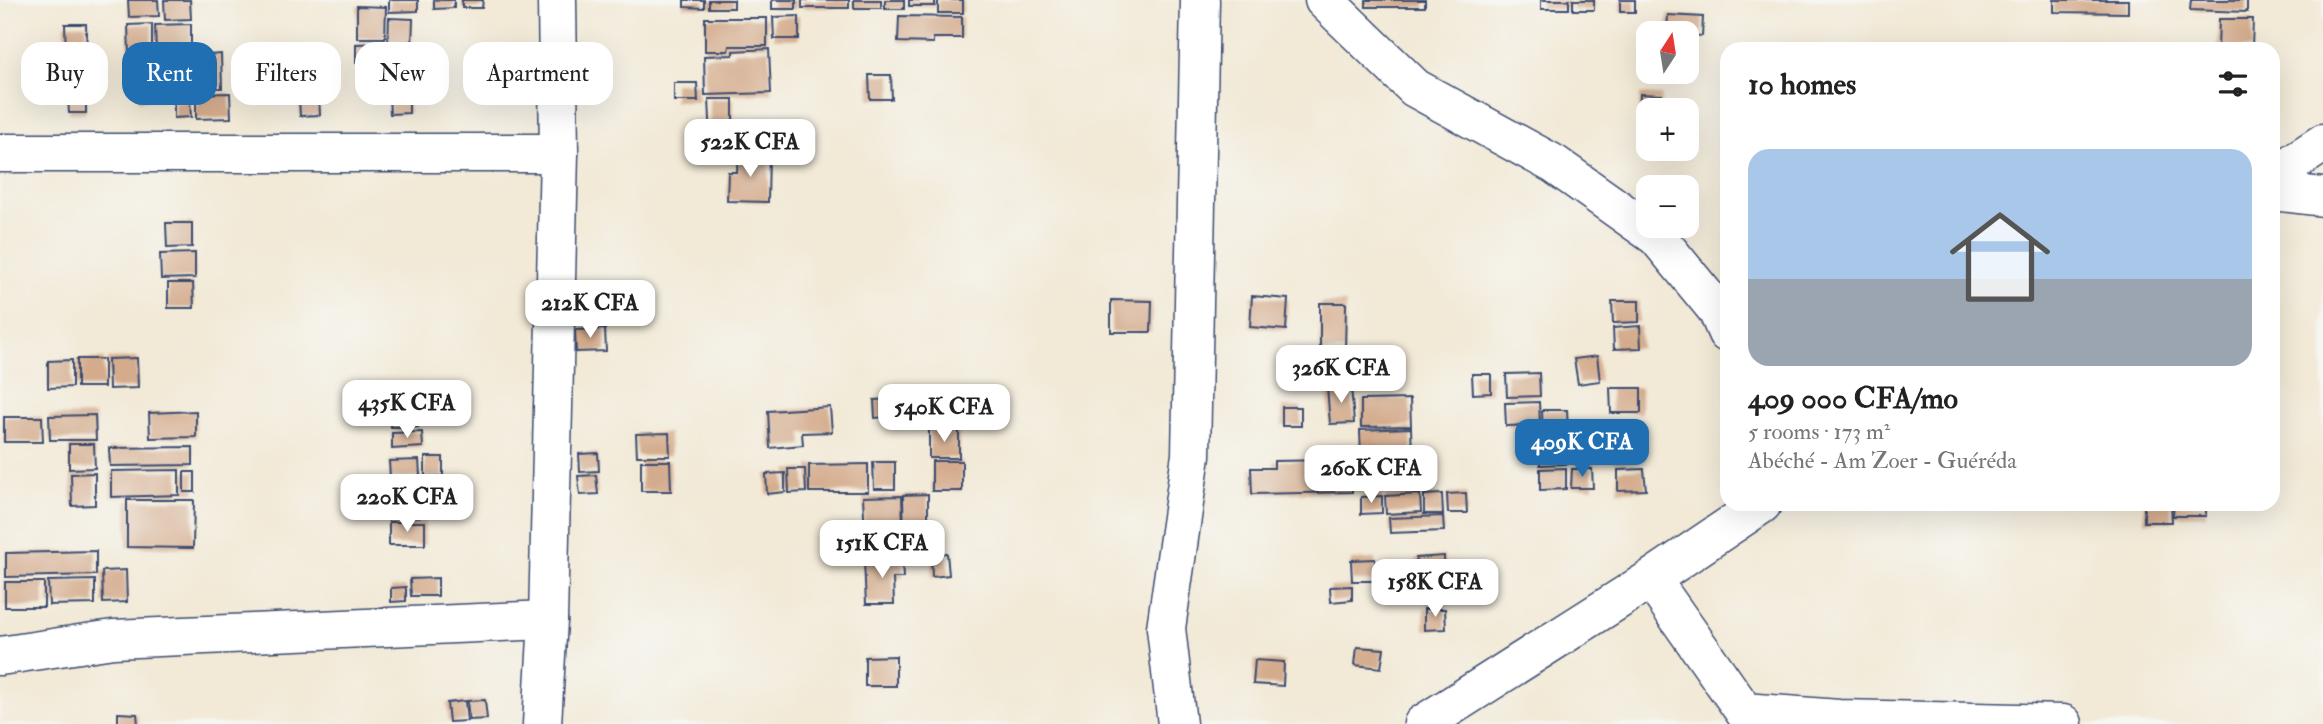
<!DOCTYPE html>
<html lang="en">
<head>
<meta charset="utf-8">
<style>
	body { margin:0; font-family:"IM FELL Double Pica",serif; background:#f6f6f6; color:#222; height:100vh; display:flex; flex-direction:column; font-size:26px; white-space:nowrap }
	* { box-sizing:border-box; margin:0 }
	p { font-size:23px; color:#767676 }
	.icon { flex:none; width:38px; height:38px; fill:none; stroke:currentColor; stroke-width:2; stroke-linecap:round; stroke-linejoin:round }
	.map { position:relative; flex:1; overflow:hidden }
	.sheet { position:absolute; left:1720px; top:42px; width:560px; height:469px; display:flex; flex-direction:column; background:#fff; border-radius:21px; box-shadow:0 7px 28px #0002 }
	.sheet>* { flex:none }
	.banner { position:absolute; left:21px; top:42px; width:665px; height:63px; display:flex; gap:14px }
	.needle { width:46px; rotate:12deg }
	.tools { position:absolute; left:1636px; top:21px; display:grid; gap:14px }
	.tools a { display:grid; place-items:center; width:63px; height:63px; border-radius:14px; background:#fff; box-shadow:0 7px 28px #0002; font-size:35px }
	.price { position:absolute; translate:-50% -60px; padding:0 16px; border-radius:14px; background:#fff; color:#222; font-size:23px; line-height:46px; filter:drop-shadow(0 2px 4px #0008) }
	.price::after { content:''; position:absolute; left:50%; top:42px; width:21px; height:16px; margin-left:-10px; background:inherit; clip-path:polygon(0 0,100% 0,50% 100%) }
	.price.active { background:#1f6fb2; color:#fff }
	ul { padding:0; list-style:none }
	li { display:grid; align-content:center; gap:14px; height:371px; padding:0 28px }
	li span { display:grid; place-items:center; height:217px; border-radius:21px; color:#555 }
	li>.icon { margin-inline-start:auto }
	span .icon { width:126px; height:126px; fill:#fffc; stroke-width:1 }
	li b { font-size:30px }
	h2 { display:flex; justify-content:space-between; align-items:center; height:84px; padding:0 28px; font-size:30px }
	.pill { padding:0 24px; border-radius:21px; background:#fff; box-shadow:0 7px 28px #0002; font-size:24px; line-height:63px }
	.pill.active { background:#1f6fb2; color:#fff }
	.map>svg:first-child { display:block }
	.building { fill:#d4ac8d }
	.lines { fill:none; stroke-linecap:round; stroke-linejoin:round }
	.minor-casing { stroke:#3b4b70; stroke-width:41 }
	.major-casing { stroke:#3b4b70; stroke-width:41 }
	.minor { stroke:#fff; stroke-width:38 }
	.major { stroke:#fff; stroke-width:38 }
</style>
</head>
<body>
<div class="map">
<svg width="2323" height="724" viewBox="0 0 2323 724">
	<rect width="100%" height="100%" fill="#f6f6f2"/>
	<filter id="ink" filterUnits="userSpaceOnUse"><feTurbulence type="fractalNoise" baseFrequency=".0143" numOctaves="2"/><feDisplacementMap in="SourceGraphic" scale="14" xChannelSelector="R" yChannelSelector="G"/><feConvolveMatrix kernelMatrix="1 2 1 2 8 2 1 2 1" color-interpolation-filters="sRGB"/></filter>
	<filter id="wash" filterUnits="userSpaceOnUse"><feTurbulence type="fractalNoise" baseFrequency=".00686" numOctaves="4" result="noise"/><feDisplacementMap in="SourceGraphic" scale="28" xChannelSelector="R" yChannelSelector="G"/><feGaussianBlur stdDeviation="1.57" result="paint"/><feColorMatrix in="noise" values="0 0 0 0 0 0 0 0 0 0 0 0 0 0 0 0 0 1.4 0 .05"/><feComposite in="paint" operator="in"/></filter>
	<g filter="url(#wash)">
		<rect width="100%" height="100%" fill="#f2e9d6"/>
		<g id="blocks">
			<g class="building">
				<polygon points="128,0 158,0 159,16 129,17"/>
				<polygon points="164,0 190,0 191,19 165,20"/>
				<polygon points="389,0 418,0 418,11 389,12"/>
				<polygon points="434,0 454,0 454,8 434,9"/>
				<polygon points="462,0 483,0 482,8 462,8"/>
				<polygon points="684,0 704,0 704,8 684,7"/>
				<rect x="709" y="0" width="25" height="8"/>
				<rect x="772" y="0" width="24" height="9"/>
				<rect x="802" y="0" width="47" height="8"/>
				<rect x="854" y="0" width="27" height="8"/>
				<rect x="885" y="0" width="19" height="9"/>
				<rect x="909" y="0" width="26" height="6"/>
				<rect x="938" y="0" width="25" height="13"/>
				<rect x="1366" y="0" width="59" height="7"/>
				<rect x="1541" y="0" width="28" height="9"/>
				<rect x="1573" y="0" width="21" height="10"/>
				<rect x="1620" y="0" width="15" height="12"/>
				<polygon points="2054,0 2128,0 2128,13 2054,12"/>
				<polygon points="2191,0 2247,0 2247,12 2190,10"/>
				<polygon points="357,6 386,7 385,38 357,38"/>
				<polygon points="1668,15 1703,17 1702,36 1667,33"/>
				<polygon points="799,16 799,39 774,39 773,17"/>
				<polygon points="899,16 962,17 962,38 933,38 933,43 898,42"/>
				<polygon points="389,18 413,19 412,45 388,43"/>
				<polygon points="705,18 767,18 767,46 729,46 728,51 705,51"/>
				<polygon points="2219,19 2253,19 2252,49 2218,49"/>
				<polygon points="65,24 86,24 87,55 66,56"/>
				<polygon points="152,24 152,53 129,54 128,25"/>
				<polygon points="191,24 191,51 156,52 155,25"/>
				<polygon points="385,43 385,62 356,63 356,44"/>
				<polygon points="769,49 771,93 705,95 704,56 733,55 733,51"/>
				<polygon points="221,54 222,88 196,88 195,56"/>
				<polygon points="137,60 165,60 166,100 138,100"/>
				<polygon points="869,75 891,75 892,99 870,99"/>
				<polygon points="674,83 697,83 698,101 674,101"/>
				<polygon points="230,93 231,118 196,119 196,94"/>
				<polygon points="1640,94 1662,95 1661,110 1648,110 1648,116 1639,115"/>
				<polygon points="409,96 409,113 390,114 389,97"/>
				<polygon points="68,97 86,97 86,113 69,113"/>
				<polygon points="319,98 320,115 300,116 299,99"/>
				<polygon points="709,99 733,99 733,141 711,141"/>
				<polygon points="174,101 190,101 191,117 174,118"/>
				<polygon points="738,152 769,153 768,202 727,201 728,172 737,172"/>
				<polygon points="166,223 192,223 192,247 167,248"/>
				<polygon points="195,253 195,278 161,279 160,254"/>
				<polygon points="168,283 193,283 194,308 168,308"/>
				<polygon points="633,295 635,317 607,319 606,296"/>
				<polygon points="1252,296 1288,299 1286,330 1250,327"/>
				<polygon points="1111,300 1152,301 1151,332 1111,332"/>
				<polygon points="1612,301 1639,301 1639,322 1613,323"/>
				<polygon points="574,302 598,302 599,323 574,323"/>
				<polygon points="1320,303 1346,303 1345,351 1320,351"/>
				<polygon points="1640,326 1641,348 1614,349 1613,328"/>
				<polygon points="605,329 606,351 576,352 575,330"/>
				<polygon points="1597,356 1600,381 1578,384 1574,359"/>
				<polygon points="137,358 138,388 109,389 108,359"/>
				<rect x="77" y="359" width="27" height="28"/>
				<polygon points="72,360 72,387 48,388 48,361"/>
				<polygon points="1539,373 1540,396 1507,397 1506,374"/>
				<polygon points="1472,374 1491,374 1491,393 1473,394"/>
				<polygon points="1351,386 1354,423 1330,424 1327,387"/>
				<polygon points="1610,388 1641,388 1641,413 1611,413"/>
				<polygon points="894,399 895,416 875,418 874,400"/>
				<polygon points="1410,399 1411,426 1361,427 1361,400"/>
				<polygon points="1539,402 1540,425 1506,426 1505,403"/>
				<polygon points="830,407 832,432 802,433 803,445 770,448 768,411"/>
				<rect x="1282" y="407" width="19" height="19"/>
				<polygon points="1542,410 1567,410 1568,431 1543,432"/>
				<polygon points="196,411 196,437 150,438 149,413"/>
				<polygon points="417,413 418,427 391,427 391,414"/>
				<polygon points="95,415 96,440 50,440 49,416"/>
				<polygon points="4,417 42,417 43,442 4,442"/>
				<polygon points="1411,428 1412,453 1361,455 1360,430"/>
				<rect x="929" y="429" width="30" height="29"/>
				<polygon points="422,432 423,447 392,449 392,433"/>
				<polygon points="669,433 670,456 637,456 636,434"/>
				<polygon points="1572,439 1600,440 1600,459 1573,458"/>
				<polygon points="1641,439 1642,461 1614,462 1614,440"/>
				<polygon points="1539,443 1565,443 1566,464 1540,465"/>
				<polygon points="69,444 94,444 95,468 69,469"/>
				<polygon points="193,447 193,465 110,466 109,448"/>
				<polygon points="598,453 599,471 580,472 579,454"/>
				<polygon points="425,457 443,457 443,476 425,477"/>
				<polygon points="419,460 420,476 390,477 389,461"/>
				<polygon points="1331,460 1331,467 1352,466 1352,492 1252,494 1251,468 1274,468 1274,461"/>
				<polygon points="641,461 670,461 671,491 641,491"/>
				<rect x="932" y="461" width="30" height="30"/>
				<polygon points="873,462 895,462 895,489 874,489"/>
				<polygon points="868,464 868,492 809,492 809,465"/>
				<polygon points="1566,468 1566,489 1540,490 1540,469"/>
				<polygon points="788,469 805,469 806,492 789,493"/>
				<polygon points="1572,469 1592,469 1593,488 1571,488"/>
				<polygon points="1644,469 1646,490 1618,491 1618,470"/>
				<polygon points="179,470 179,495 111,497 111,471"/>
				<rect x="184" y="472" width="11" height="20"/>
				<polygon points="95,473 95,505 72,506 71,474"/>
				<polygon points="785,473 785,492 767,494 766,474"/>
				<polygon points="596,475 598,494 580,495 578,476"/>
				<polygon points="440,488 441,516 392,517 392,489"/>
				<polygon points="1466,493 1467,513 1448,513 1447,494"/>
				<polygon points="928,494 928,537 904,538 903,495"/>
				<polygon points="1420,494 1421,512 1386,514 1385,496"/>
				<polygon points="1442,494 1443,514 1424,514 1424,495"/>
				<polygon points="902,496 903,526 892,527 893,552 866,553 863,497"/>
				<polygon points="1382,496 1382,513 1361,514 1361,497"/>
				<polygon points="127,500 194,500 193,548 127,547"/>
				<polygon points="2144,504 2171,504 2172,522 2144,522"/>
				<polygon points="2174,504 2206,504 2206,516 2173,516"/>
				<polygon points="1443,516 1444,531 1390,533 1389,518"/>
				<rect x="389" y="522" width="36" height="23"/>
				<polygon points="96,551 96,575 6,577 6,553"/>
				<polygon points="947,553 949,575 932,577 931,554"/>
				<polygon points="1444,556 1445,578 1418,580 1416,558"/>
				<polygon points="902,559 903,578 893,578 894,604 866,604 864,560"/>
				<polygon points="1375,559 1376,581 1352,581 1351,560"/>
				<polygon points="126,570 127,602 103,603 102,571"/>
				<polygon points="438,578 438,596 411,596 410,579"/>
				<polygon points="95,580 95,604 49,605 48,581"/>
				<rect x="5" y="582" width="39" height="25"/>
				<polygon points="1352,586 1352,600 1331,602 1330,587"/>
				<polygon points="406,587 406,601 391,602 391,588"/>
				<polygon points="1424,609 1445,609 1446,629 1424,630"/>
				<polygon points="1357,647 1384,649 1381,668 1355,665"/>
				<polygon points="896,656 896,686 865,686 865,657"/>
				<polygon points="1255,660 1284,662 1283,686 1253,684"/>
				<polygon points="485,700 487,719 469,720 467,701"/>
				<polygon points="465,701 467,721 449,722 447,703"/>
				<polygon points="118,713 137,714 138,724 118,724"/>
			</g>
		</g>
	</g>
	<g filter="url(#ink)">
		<use href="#blocks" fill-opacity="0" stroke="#3b4b70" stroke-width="2"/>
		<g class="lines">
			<defs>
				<g id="minor">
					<polyline points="1324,0 1415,88 1554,164 1657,237 1717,310 1727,333"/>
					<polyline points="0,153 559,153"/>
					<polyline points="2273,191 2323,197"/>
					<polyline points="1651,579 1753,724"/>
					<polyline points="0,656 113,639 548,620"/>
					<polyline points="1745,712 1839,719 2063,724"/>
					<polyline points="542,724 548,620 559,153 557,0"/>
					<polyline points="1177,724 1166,628 1191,455 1200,0"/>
				</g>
				<g id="major">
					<polyline points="2273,176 2323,143"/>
					<polyline points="1423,724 1651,579 1762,504"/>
				</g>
			</defs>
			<use href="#minor" class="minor-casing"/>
			<use href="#major" class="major-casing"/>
			<use href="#minor" class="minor"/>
			<use href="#major" class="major"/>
		</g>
	</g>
</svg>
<div class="tools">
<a><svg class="needle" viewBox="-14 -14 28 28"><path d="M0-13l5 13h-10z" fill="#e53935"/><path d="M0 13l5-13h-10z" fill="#767676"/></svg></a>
<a>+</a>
<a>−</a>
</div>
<b class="price" style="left:750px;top:179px">522K CFA</b>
<b class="price" style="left:590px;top:340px">212K CFA</b>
<b class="price" style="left:1341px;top:405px">326K CFA</b>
<b class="price" style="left:407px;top:440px">435K CFA</b>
<b class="price" style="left:944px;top:444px">540K CFA</b>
<b class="price active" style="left:1582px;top:479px">409K CFA</b>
<b class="price" style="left:1371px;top:505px">260K CFA</b>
<b class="price" style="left:407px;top:534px">220K CFA</b>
<b class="price" style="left:882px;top:580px">151K CFA</b>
<b class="price" style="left:1435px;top:619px">158K CFA</b>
<div class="banner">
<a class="pill">Buy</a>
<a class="pill active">Rent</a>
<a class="pill">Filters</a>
<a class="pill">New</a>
<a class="pill">Apartment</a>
</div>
<section class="sheet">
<h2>10 homes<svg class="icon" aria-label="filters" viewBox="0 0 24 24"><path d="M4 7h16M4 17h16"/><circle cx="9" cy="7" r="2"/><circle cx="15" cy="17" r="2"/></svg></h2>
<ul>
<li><span style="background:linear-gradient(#a9c7e8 60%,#9aa5b1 0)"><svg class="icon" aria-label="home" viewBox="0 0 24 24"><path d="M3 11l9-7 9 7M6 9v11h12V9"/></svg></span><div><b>409 000 CFA/mo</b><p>5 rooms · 173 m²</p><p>Abéché - Am Zoer - Guéréda</p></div></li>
</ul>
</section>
</div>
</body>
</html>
